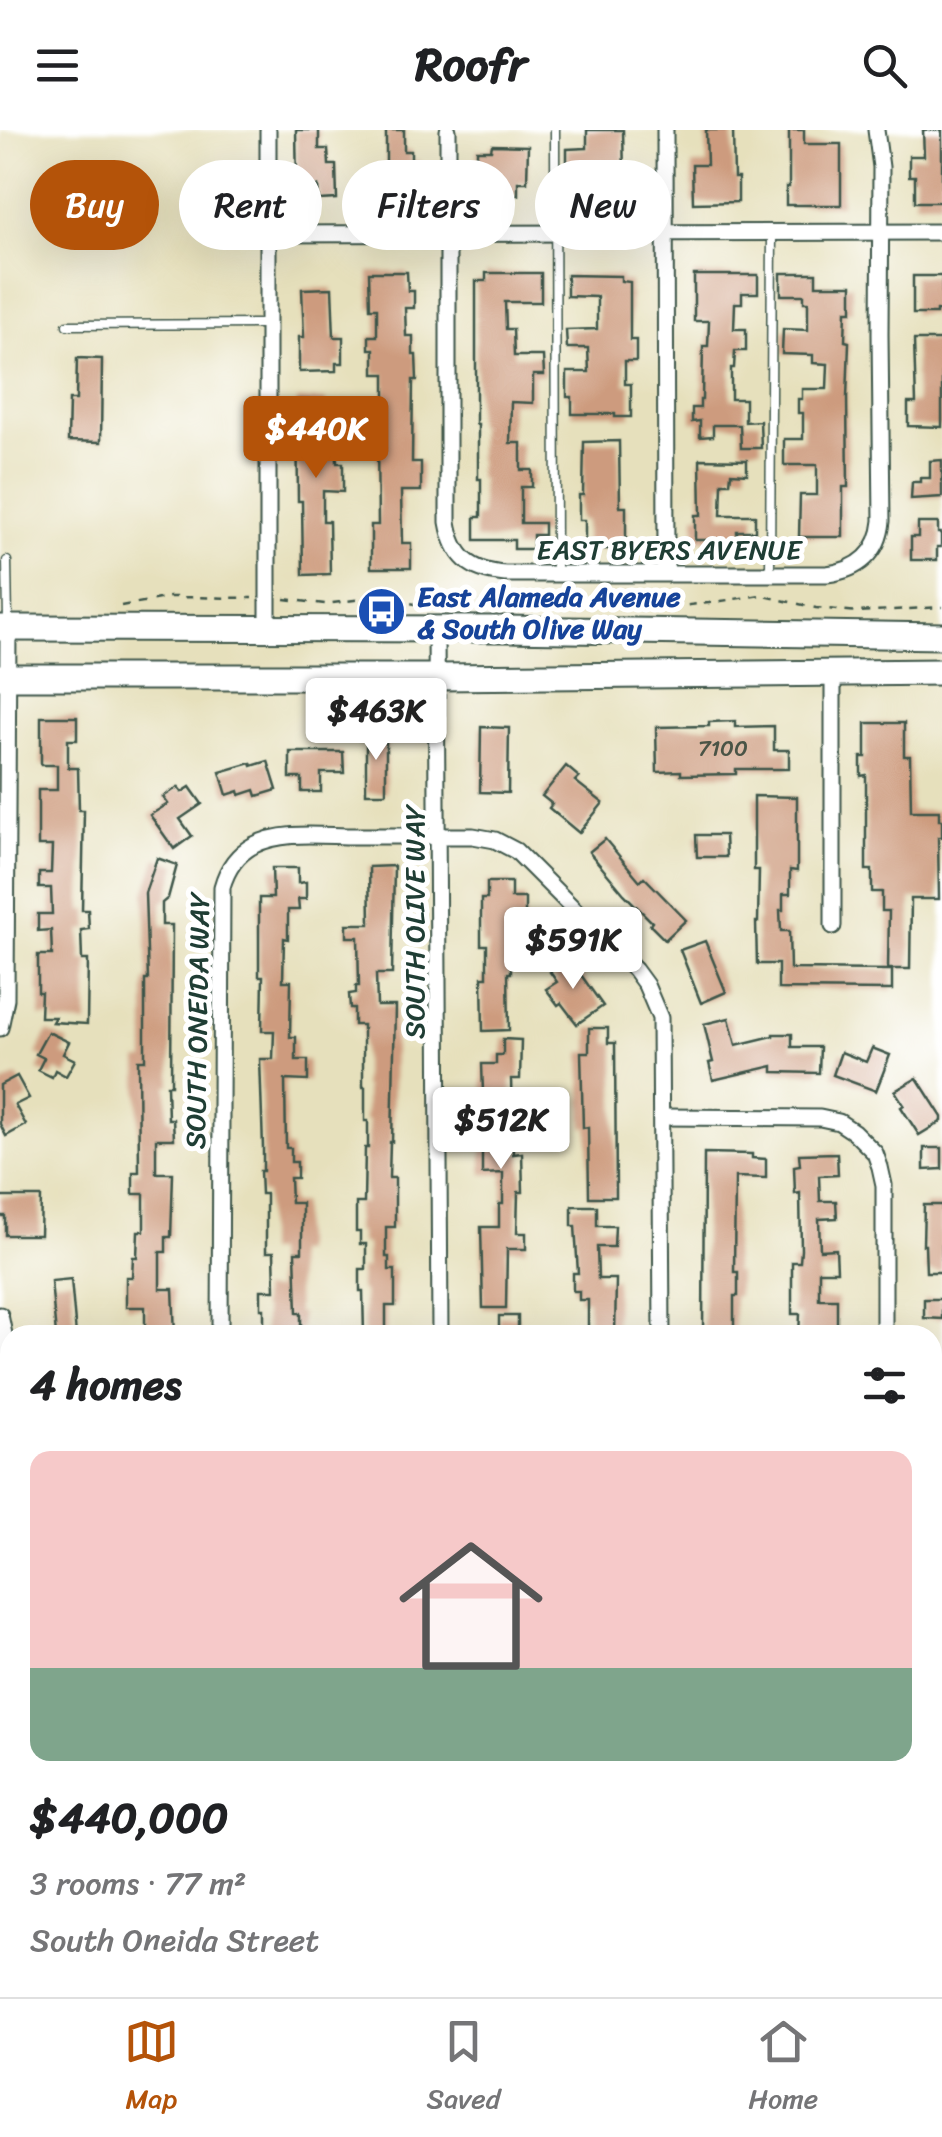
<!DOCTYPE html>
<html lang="en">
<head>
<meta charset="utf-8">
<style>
	body { margin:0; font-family:Sriracha,sans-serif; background:#f6f6f6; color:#202124; height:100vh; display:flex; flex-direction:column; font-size:38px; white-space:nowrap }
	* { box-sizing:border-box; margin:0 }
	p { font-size:32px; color:#757577 }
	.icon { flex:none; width:55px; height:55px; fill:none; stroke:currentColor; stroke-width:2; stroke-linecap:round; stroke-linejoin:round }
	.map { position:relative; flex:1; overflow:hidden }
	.panel { position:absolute; left:0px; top:1195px; width:942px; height:672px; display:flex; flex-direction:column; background:#fff; border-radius:30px 30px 0 0; box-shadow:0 10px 40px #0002 }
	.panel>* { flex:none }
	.hud { position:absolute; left:30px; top:30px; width:882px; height:90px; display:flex; gap:20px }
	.price { position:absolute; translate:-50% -85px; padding:0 22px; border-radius:10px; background:#fff; color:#222; font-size:32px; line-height:65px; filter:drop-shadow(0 2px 5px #0008) }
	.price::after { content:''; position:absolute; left:50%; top:60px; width:30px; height:22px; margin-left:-15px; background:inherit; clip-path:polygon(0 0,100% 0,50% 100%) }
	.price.active { background:#b45309; color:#fff }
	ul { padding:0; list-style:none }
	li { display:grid; align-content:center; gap:20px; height:530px; padding:0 30px }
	li span { display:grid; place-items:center; height:310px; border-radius:20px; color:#555 }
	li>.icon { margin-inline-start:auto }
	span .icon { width:180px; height:180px; fill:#fffc; stroke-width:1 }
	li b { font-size:42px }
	h2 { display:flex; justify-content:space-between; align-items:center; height:120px; padding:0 30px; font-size:42px }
	.pill { padding:0 35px; border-radius:45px; background:#fff; box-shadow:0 10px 40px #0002; font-size:35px; line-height:90px }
	.pill.active { background:#b45309; color:#fff }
	header { display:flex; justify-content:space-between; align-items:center; height:130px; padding:0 30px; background:#fff; font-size:45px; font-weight:800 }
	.menu { display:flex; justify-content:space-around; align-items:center; height:140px; border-top:2px solid #e0e0e0; background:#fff; font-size:28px; color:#757577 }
	.menu a { display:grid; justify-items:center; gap:5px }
	.menu .active { color:#b45309 }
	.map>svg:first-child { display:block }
	.green { fill:#9ec06a; stroke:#5e7e4f; stroke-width:2.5 }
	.building { fill:#cd9b7e }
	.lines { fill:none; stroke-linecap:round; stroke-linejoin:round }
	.service-casing { stroke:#3d5548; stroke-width:11 }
	.minor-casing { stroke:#3d5548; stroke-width:19 }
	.tertiary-casing { stroke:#3d5548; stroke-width:24 }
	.primary-casing { stroke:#3d5548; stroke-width:29 }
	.path { stroke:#3d5548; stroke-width:2.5; stroke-dasharray:8 8; stroke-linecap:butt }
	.service { stroke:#fff; stroke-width:8 }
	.minor { stroke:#fff; stroke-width:15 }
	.tertiary { stroke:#fff; stroke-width:20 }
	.primary { stroke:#fff; stroke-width:25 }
	.labels { text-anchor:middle; stroke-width:10; stroke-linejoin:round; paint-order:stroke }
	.number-label { font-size:22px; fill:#4a5446 }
	.street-label { font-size:28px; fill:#1f3d34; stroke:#fff }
	.transit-label { font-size:28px; font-weight:bold; fill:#164399; stroke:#fff; text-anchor:start }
</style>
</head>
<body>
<header><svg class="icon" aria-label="menu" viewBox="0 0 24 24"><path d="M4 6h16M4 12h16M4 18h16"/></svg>Roofr<svg class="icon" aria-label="search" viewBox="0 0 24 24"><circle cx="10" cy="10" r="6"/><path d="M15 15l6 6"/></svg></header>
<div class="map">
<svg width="942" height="1867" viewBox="0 0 942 1867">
	<rect width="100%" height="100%" fill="#fff"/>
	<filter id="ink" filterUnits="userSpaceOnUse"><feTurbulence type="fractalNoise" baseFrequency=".01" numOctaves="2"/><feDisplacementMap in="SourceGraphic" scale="20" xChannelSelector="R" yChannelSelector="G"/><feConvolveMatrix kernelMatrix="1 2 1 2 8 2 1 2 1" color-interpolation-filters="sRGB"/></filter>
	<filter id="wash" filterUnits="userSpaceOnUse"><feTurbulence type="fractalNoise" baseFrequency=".0048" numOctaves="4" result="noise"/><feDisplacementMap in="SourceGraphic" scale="40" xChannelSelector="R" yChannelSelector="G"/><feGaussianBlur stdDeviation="2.25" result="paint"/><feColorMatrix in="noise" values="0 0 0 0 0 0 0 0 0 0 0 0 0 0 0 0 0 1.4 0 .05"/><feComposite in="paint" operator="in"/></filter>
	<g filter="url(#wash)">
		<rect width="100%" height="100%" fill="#e6e0bc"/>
		<polygon class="green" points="0,1595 10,1595 10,1775 7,1775 7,1802 0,1802"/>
		<g id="blocks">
			<g class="building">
				<polygon points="296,0 319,0 319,19 328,19 329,35 336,35 337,69 319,70 318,56 297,56"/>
				<polygon points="386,0 404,0 404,21 411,21 411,31 420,31 420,71 396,71 396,66 362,66 362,48 373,48 374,35 386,35"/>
				<polygon points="587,0 623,0 624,45 631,44 631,63 611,63 611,59 594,60 593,44 567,44 567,19 587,18"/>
				<polygon points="706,0 733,0 734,48 738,48 738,72 693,73 692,35 707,35"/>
				<polygon points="789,0 804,0 804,14 841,14 841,75 786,75 786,57 789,57"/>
				<polygon points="923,0 942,0 942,72 915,72 915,46 909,46 909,26 924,26"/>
				<polygon points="492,15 528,16 527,52 518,52 518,65 477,64 477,20 491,20"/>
				<polygon points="369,142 407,142 408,161 414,161 414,178 405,178 406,206 413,206 413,225 416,225 417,250 413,250 412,332 421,332 421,361 401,361 402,413 411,413 411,438 371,438 371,395 378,395 377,311 375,311 375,303 369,303 369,268 385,268 385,244 374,244 374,219 369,219 369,206 377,206 377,178 370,178"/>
				<polygon points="486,143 541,143 541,172 505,172 506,199 513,199 514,226 543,226 544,245 533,245 533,273 511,272 510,313 521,313 521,340 532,340 532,357 521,357 521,393 544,393 544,405 533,405 533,419 514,419 514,410 475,410 475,387 481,387 481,349 478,349 478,294 476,294 476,151 486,151"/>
				<polygon points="781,143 816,143 816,155 852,155 852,181 846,181 845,211 849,212 847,268 848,357 843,357 843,407 799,407 800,365 817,365 817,335 784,335 784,309 803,309 803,283 798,283 798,269 802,269 802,259 827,259 828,234 813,233 813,225 782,224 783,199 808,200 808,172 804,172 804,165 781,165"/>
				<polygon points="567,145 621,146 621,151 630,152 630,210 636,210 636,231 625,231 625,254 631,254 631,287 615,287 615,284 572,284 572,267 567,267 567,242 589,242 588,218 567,218 566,200 597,199 597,167 567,166"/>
				<polygon points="694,145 758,145 758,163 742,163 742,173 735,173 734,199 746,199 746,221 735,221 734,238 731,238 731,269 745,269 745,292 760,291 761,318 741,318 740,295 713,295 713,306 700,307 700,291 692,292 692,278 700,278 700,270 702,270 703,216 708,216 709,191 694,191"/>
				<polygon points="913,146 942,146 942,181 936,181 936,184 913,184"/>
				<polygon points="332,158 334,207 343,207 343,233 336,233 336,241 299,242 299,207 304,207 302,159"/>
				<polygon points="914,210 942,210 942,297 908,296 908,273 916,273"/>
				<polygon points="77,228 102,229 101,312 68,311 69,270 76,270"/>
				<polygon points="297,270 326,270 326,278 331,278 331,296 336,296 337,333 343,333 343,362 323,361 323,391 329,391 330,444 303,445 302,371 298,371"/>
				<polygon points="619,311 620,377 626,377 626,414 614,414 614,419 585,419 585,390 579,390 579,365 583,365 584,312"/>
				<polygon points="700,329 747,330 747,344 731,343 730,353 722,353 721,385 755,385 755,401 737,401 737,410 695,410 695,385 701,385"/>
				<polygon points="942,330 942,367 911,369 912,352 920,352 920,348 930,348 930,331"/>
				<polygon points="918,393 938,393 938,403 941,403 941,417 937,417 937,430 911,430 911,407 918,407"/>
				<polygon points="41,587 77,587 77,610 68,610 68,638 78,638 79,680 84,680 82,780 88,780 89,799 81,800 82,830 88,830 87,894 52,892 55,887 40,887 41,862 38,862 38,825 52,825 51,800 38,801 38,784 52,784 51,758 39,758 39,743 51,743 52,716 38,716 38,660 57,660 57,635 41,635"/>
				<polygon points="735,591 735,597 774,596 774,620 789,620 789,639 736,639 736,644 681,645 681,641 657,642 656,597 709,596 709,592"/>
				<polygon points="866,593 904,593 904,626 910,626 911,681 939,681 939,690 942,690 942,707 938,707 939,769 911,769 910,839 888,839 889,781 882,781 882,762 872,762 872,740 866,740 866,645 861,646 861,627 866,627"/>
				<polygon points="481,597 509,598 508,663 480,662"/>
				<rect x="366" y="603" width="20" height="60"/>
				<polygon points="290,622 343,622 344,643 321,643 321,662 302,662 302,648 290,648"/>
				<polygon points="268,631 277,660 257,666 255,660 240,665 239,661 227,665 220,642 251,633 252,636"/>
				<polygon points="566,636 579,647 575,651 603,673 579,703 549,678 552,674 542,666"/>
				<polygon points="178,657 182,662 190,657 202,674 180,689 192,706 174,719 150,685 168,674 163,667"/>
				<polygon points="754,666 797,667 797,741 790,740 790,764 783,764 783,780 780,780 781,801 789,801 790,839 892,840 892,860 778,859 778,834 757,834 756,792 758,792 759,740 754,740"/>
				<polygon points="696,705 725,705 726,727 697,727"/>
				<polygon points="605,709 640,751 644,747 686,790 665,810 650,795 652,792 624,764 589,722"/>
				<polygon points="157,728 177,735 168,768 162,773 162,795 172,795 171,955 167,955 168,989 173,989 174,1009 156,1009 156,1043 173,1043 171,1107 166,1107 166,1122 160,1122 160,1159 173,1159 175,1205 145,1205 145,1177 126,1177 126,1147 132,1147 133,1127 137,1127 138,1101 144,1101 144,1064 133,1064 133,1042 139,1042 138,930 145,930 145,850 148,850 145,763"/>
				<polygon points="394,736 392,844 376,844 377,876 395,876 392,1012 390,1012 389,1048 395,1048 395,1097 386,1097 386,1127 389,1127 389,1140 395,1140 395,1176 386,1176 386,1205 364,1205 363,1161 360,1161 360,1139 366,1139 366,1114 360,1114 360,1102 356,1102 356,1073 364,1073 365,1018 368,1018 368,991 365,991 365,957 363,957 363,895 354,895 354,878 350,878 349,864 356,863 356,856 359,856 358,807 347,807 347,794 370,794 369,737"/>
				<polygon points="272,738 298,738 298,753 306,752 306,769 298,769 299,780 288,780 288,809 284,808 283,851 291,851 290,907 296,907 296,930 308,930 308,951 285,950 286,1018 291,1018 291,1032 297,1032 297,1048 290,1048 291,1073 302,1073 302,1122 295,1122 297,1183 301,1183 301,1201 291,1201 291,1205 264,1205 264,1179 261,1179 261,1160 275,1160 274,1122 266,1122 266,1064 261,1064 260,1041 263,1041 263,1018 260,929 273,929 274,901 262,901 263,846 259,846 259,768 273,768"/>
				<polygon points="487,752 511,752 511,768 525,768 525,791 511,791 511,843 508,843 509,900 483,901 482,847 487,847 487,815 481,815 481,769 487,769"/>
				<polygon points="705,811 726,862 701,873 680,820"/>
				<polygon points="569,828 603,876 577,894 561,873 558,875 546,859 557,852 550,842"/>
				<polygon points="729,888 736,915 773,906 773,904 792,904 792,917 820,917 819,943 773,942 773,936 713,950 709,933 713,932 704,894"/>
				<polygon points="589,898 608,898 608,913 615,913 616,1067 589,1067 588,997 583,998 581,922 589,922"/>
				<polygon points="48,902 69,912 63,924 75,930 66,946 55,940 52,947 38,940 44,928 36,924"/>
				<polygon points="503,909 521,910 520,949 511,949 513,1024 522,1023 523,1062 518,1062 517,1103 526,1103 526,1119 507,1119 506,1178 483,1178 481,1097 499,1097 499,1074 503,1074 503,1043 482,1044 482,1020 485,1020 482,934 496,934 496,925 503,925"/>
				<polygon points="872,918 890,925 876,961 833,945 841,922 866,932"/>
				<polygon points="17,946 29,968 15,975 26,995 6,1006 0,994 0,955"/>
				<polygon points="917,948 942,987 942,991 919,1005 901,977 904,975 895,961"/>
				<polygon points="924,1018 942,1018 942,1039 924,1040"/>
				<polygon points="704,1023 752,1024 752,1028 766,1029 766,1048 735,1047 734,1142 738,1142 738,1166 734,1166 734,1205 703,1205"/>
				<polygon points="837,1023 838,1045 819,1046 820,1071 836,1071 837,1088 819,1089 820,1120 836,1119 837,1141 819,1141 819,1169 837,1169 837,1205 799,1205 800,1184 792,1184 792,1132 800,1132 801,1120 800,1063 795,1064 794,1036 800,1035 799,1024"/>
				<polygon points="0,1067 41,1067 40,1105 5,1105 5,1086 0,1086"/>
				<polygon points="924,1075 942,1075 942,1142 926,1142 925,1115 923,1115"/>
				<polygon points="572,1076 597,1076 597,1096 615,1096 614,1117 597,1117 598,1149 616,1149 615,1205 588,1205 588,1170 579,1170 579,1161 573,1161 573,1143 578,1143 575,1096 572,1096"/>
				<polygon points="71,1149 76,1205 56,1205 51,1151"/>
				<polygon points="924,1169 942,1169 942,1189 924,1188"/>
				<rect x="499" y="1186" width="19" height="19"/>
			</g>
		</g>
	</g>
	<g filter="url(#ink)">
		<use href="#blocks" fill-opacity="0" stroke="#3d5548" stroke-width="2.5"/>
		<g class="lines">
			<defs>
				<g id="service">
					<polyline points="555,0 556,444"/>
					<polyline points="67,195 268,194"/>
					<polyline points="7,431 8,492"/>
					<polyline points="770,442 772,102"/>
				</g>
				<g id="minor">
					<path d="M448 0V392C454 427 470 441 505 444H827C859 440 879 423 882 391L880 204 881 37 876 0"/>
					<polyline points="665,0 666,443"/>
					<polyline points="267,104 942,102"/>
					<polyline points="268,498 268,0"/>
					<polyline points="436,498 440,1205"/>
					<polyline points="833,796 833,543"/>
					<polyline points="0,898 6,869 8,498"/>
					<polyline points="661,987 820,988 839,992 854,1002 875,1023 880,1037 884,1055 884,1205"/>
					<polyline points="0,1185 6,1214 0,1300"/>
					<path d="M220 1205 222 757C227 739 237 724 254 715 283 700 323 706 355 706 394 706 434 706 473 706L495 710 516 721 635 840 646 855 660 888 662 1205"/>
					<polyline points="221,1867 221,1858"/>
					<polyline points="601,1867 609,1858"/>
					<polyline points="850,1867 853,1858"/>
				</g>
				<g id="tertiary">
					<polyline points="932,1478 942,1478"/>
					<polyline points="0,1480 10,1480"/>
				</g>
				<g id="primary">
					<polyline points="0,498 504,499 942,506"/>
					<polyline points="0,547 437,547 942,542"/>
				</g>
			</defs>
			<use href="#service" class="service-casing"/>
			<use href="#minor" class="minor-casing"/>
			<use href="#tertiary" class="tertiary-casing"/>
			<use href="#primary" class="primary-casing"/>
			<g class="path">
				<polyline points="285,469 325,474 384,466 409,473 440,478"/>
				<polyline points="121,476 170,467 252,468"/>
				<polyline points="448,477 536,464 617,479"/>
				<polyline points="640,480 709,473 760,465 816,478 858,482 942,477"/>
			</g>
			<use href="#service" class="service"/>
			<use href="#minor" class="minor"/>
			<use href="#tertiary" class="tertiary"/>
			<use href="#primary" class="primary"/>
		</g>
	</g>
	<defs>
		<symbol id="bus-disc" viewBox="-11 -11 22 22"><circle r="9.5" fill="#1a4fb4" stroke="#fff"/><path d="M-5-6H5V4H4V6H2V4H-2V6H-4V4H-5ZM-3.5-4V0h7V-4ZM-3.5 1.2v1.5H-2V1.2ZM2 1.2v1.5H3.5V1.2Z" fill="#fff"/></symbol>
	</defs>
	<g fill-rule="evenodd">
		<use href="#bus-disc" x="354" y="454" width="55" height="55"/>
	</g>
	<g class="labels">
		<g class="number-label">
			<text x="723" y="626">7100</text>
		</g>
		<g class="street-label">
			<text x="669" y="429">EAST BYERS AVENUE</text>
			<text transform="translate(414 792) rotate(-90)" y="10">SOUTH OLIVE WAY</text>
			<text transform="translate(197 891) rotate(-89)" y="10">SOUTH ONEIDA WAY</text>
		</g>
		<g class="transit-label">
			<text x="417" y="476">East Alameda Avenue<tspan x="417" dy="32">&amp; South Olive Way</tspan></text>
		</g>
	</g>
</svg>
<b class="price active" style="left:316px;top:351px">$440K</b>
<b class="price" style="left:376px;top:633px">$463K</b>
<b class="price" style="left:573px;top:862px">$591K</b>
<b class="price" style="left:501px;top:1042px">$512K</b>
<div class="hud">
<a class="pill active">Buy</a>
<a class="pill">Rent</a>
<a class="pill">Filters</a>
<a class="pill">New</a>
</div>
<section class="panel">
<h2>4 homes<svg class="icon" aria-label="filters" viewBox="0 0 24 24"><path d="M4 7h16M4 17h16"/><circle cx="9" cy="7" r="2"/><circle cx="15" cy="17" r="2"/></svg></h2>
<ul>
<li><span style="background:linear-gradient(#f6c9c9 70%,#7fa58c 0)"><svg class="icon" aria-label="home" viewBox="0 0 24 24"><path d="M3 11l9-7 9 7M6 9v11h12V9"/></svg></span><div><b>$440,000</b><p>3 rooms · 77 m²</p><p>South Oneida Street</p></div></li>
</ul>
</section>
</div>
<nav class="menu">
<a class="active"><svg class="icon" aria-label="map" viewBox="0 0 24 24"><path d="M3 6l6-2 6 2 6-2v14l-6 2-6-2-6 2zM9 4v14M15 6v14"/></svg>Map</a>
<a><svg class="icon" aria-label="saved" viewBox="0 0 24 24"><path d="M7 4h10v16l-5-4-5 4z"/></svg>Saved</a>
<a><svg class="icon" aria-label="home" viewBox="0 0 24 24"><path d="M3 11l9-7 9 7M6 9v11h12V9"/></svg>Home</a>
</nav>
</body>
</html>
